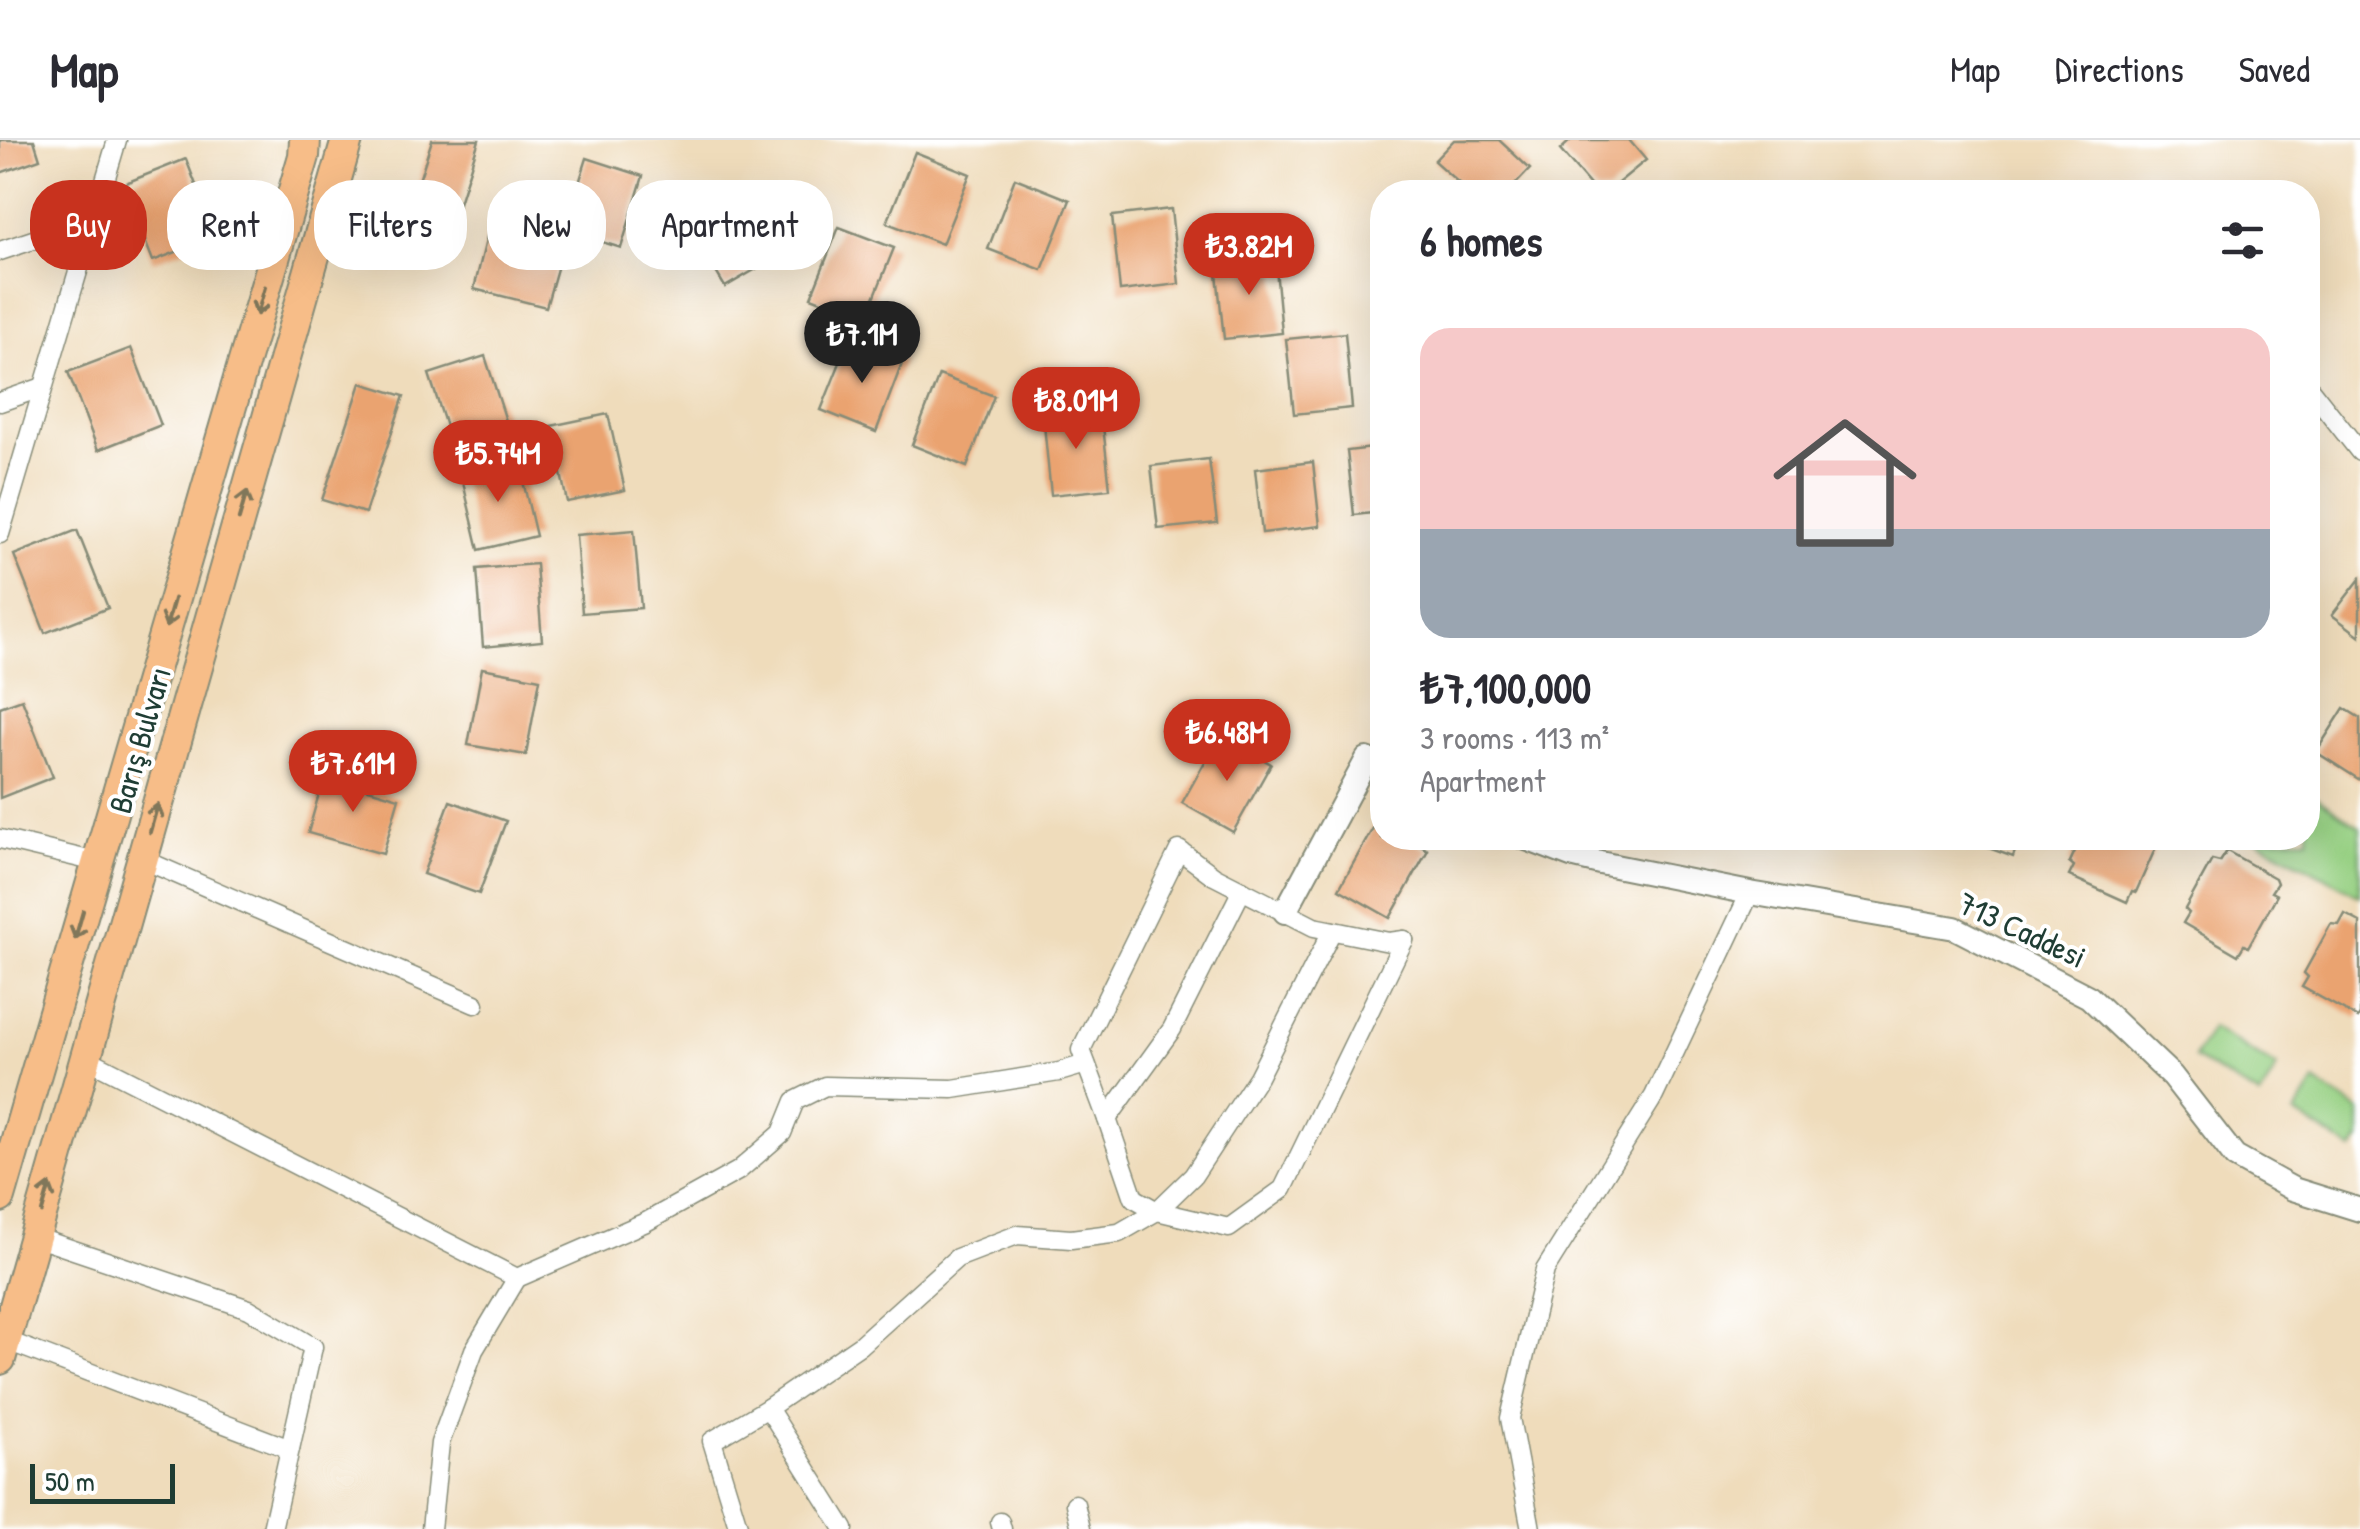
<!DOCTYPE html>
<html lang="en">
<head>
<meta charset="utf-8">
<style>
	body { margin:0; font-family:"Patrick Hand",sans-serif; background:#f2f2f3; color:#2b2b33; height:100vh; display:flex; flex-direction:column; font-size:38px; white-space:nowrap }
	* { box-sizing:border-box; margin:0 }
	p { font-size:32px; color:#7c7c81 }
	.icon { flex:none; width:55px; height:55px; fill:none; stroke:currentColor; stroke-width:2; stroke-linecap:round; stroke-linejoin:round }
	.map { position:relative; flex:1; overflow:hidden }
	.panel { position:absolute; left:1370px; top:40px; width:950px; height:670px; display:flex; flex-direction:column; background:#fff; border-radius:40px; box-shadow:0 10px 40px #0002 }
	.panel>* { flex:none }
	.top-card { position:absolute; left:30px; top:40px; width:950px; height:90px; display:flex; gap:20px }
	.scale { position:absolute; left:30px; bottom:25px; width:145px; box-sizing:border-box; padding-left:10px; border:5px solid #1f3d34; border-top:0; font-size:28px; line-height:35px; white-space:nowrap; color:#1f3d34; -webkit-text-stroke:8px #fff; paint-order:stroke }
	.price { position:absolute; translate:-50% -85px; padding:0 22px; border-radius:35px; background:#c8321e; color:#fff; font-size:32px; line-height:65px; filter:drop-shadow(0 2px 5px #0008) }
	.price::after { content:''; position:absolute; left:50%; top:60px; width:30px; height:22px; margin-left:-15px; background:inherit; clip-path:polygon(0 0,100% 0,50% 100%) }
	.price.current { background:#222; color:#fff }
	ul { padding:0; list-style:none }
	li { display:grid; align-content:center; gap:20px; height:530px; padding:0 50px }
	li span { display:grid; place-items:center; height:310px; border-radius:30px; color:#555 }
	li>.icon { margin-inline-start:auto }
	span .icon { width:180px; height:180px; fill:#fffc; stroke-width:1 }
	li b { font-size:42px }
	h2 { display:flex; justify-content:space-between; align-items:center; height:120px; padding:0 50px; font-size:42px }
	.chip { padding:0 35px; border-radius:40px; background:#fff; box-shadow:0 10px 40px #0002; font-size:35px; line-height:90px }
	.chip.current { background:#c8321e; color:#fff }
	header { display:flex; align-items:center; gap:60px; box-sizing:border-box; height:140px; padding:0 50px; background:#fff; border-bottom:2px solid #e1e1e2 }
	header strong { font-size:48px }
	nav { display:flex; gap:55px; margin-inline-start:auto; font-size:35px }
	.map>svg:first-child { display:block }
	.green { fill:#97d083; stroke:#5b865c; stroke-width:2.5 }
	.building { fill:#eaa370 }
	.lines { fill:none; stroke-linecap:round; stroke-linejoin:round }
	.minor-casing { stroke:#878c78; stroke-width:21 }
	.tertiary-casing { stroke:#878c78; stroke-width:26 }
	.primary-casing { stroke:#878c78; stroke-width:34 }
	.minor { stroke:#fff; stroke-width:18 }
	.tertiary { stroke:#fff; stroke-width:22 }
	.primary { stroke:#f7bd88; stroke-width:30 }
	.oneway { stroke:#80775a }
	.labels { text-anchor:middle; stroke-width:8; stroke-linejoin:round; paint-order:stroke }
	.street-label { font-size:32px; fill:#1f3d34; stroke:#fff }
</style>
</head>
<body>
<header>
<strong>Map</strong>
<nav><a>Map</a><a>Directions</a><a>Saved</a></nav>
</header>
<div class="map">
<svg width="2360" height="1389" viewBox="0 0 2360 1389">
	<rect width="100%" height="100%" fill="#fff"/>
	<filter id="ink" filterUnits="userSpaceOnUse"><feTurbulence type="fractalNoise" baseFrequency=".01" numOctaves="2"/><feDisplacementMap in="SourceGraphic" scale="20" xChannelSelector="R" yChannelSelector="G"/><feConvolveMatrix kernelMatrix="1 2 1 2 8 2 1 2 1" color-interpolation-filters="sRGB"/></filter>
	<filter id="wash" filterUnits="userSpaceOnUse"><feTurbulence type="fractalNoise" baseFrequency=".0048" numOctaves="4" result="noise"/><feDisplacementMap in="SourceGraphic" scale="40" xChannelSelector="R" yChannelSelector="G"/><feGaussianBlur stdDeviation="2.25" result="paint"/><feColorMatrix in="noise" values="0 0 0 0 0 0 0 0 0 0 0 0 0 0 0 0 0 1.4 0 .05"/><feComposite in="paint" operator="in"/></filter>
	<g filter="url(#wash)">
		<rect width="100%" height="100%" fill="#efdcbb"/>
		<g class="green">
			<polygon points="2308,652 2360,687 2360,756 2254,698 2308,698"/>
			<polygon points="2211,888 2277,927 2260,957 2194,918"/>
			<polygon points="2315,942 2360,971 2360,999 2353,1010 2295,974"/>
		</g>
		<g id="blocks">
			<g class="building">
				<polygon points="0,0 34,0 40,19 0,33"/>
				<polygon points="432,0 479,0 440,123 397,109"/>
				<polygon points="1454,0 1499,0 1530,29 1508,52 1469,52 1434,21"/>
				<polygon points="1571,0 1629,0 1646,20 1607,52 1596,52 1560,10"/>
				<polygon points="915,12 970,34 942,104 887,83"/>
				<polygon points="587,18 643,36 621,108 564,90"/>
				<polygon points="186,19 216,97 153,121 123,44"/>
				<polygon points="1015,38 1070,60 1042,130 988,109"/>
				<polygon points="1171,69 1179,144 1120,151 1112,76"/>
				<polygon points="727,79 756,129 725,147 696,98"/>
				<polygon points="839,87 894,108 866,178 811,157"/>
				<polygon points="488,92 562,111 546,167 474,149"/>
				<polygon points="1275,118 1282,193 1224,199 1216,124"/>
				<polygon points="1345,193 1352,268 1294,274 1286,199"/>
				<polygon points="849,200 903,221 876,292 821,270"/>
				<polygon points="131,208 161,285 98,310 68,232"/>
				<polygon points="485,216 509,290 453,308 429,234"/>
				<polygon points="939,235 994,256 967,327 912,305"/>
				<polygon points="361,243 404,256 365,373 322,360"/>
				<polygon points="1101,268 1110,349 1051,355 1043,274"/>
				<polygon points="608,274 625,350 567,362 551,286"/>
				<polygon points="1382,307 1382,372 1354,375 1347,311"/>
				<polygon points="1209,319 1217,383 1158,389 1151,326"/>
				<polygon points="518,320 536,396 479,410 461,334"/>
				<polygon points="1313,322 1320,386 1262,393 1255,329"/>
				<polygon points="77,390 108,468 45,493 14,415"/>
				<polygon points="634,390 641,468 582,473 576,395"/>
				<polygon points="536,424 542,501 483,507 477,429"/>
				<polygon points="2360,439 2360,496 2332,475"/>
				<polygon points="482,528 540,539 526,615 468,605"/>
				<polygon points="22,559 53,637 0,658 0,567"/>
				<polygon points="2344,568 2360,578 2360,640 2316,612"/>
				<polygon points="1220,595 1271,624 1233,692 1182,663"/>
				<polygon points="324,636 399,658 383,714 308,693"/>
				<polygon points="450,661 506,681 479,754 423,734"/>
				<polygon points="1377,681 1382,684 1382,698 1406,698 1428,710 1390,778 1339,749"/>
				<polygon points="1961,698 2025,698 2021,707 2017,705 2013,717"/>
				<polygon points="2080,698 2160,698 2136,752 2132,751 2127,762 2069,736 2074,726 2069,722"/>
				<polygon points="2227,711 2275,738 2277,743 2271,752 2277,755 2248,807 2244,805 2238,815 2183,783 2189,773 2185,769 2212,720 2220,722"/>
				<polygon points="2345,774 2360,782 2360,874 2358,878 2302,847 2308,837 2304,833 2331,784 2339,785"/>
			</g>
		</g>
	</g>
	<g filter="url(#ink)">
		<use href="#blocks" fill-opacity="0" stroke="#878c78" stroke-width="2.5"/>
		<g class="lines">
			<defs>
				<g id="minor">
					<polyline points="0,111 93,80"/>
					<polyline points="2308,246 2360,312"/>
					<polyline points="0,262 43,247"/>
					<polyline points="0,394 117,0"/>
					<polyline points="0,699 97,722"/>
					<polyline points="142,719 475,864"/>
					<polyline points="1332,791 1258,937 1193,1036 1157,1071 1229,1088 1283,1049 1404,800"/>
					<polyline points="86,918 517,1138 646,1082 738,1031 782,993 795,961 825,946 953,949 1059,932 1086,924"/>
					<polyline points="1107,979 1081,910 1179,710 1214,736 1314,787 1389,802 1404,800"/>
					<polyline points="5,1200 290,1309 313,1207 249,1169 35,1097"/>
					<polyline points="1075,1364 1081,1389"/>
					<polyline points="1000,1382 1002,1389"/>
					<polyline points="272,1389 290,1309"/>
					<polyline points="431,1389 440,1303 474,1210 517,1138"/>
					<polyline points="739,1389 712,1301 768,1268"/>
					<polyline points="844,1389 768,1268 860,1205 957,1118 1017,1095 1071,1099 1119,1093 1157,1071 1134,1058 1107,979 1172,889 1242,750"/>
					<polyline points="1531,1389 1510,1278 1545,1130 1654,956 1750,753"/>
				</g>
				<g id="tertiary">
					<polyline points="1524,698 1571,716 1600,723 1750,753 1955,788 2089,857 2172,936 2235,1017 2293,1049 2360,1070"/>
					<polyline points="1285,772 1367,619 1382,628"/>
				</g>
				<g id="primary">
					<polyline points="0,1057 304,16 305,0"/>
					<polyline points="0,1219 347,0"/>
				</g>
			</defs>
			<use href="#minor" class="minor-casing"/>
			<use href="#tertiary" class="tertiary-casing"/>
			<use href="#primary" class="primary-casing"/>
			<use href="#minor" class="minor"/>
			<use href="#tertiary" class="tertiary"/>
			<use href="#primary" class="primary"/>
		</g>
		<defs><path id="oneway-shaft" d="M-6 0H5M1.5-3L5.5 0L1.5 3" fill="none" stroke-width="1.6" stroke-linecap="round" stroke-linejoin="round" transform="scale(2.5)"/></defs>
		<g class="oneway">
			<use href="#oneway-shaft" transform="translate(261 161) rotate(106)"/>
			<use href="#oneway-shaft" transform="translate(243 365) rotate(-74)"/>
			<use href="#oneway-shaft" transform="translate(170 473) rotate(106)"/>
			<use href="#oneway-shaft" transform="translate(154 678) rotate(-74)"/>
			<use href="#oneway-shaft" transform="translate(79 785) rotate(106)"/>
			<use href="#oneway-shaft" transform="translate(46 1058) rotate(-74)"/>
		</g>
	</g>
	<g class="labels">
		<g class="street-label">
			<text transform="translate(140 600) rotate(-74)" y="11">Barış Bulvarı</text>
			<text transform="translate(2022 790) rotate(25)" y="11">713 Caddesi</text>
		</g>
	</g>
</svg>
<div class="scale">50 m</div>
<b class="price" style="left:1249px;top:158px">₺3.82M</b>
<b class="price current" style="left:862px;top:246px">₺7.1M</b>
<b class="price" style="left:1076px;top:312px">₺8.01M</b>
<b class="price" style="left:498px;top:365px">₺5.74M</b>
<b class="price" style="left:1227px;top:644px">₺6.48M</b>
<b class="price" style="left:353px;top:675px">₺7.61M</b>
<div class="top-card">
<a class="chip current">Buy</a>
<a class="chip">Rent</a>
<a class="chip">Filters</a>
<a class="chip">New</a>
<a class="chip">Apartment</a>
</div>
<section class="panel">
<h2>6 homes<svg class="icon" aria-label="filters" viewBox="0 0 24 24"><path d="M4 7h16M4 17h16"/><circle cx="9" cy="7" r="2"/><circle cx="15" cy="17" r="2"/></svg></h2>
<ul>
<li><span style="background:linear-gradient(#f6c9c9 65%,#9aa5b1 0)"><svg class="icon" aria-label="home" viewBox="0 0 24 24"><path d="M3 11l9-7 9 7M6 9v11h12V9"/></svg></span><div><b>₺7,100,000</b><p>3 rooms · 113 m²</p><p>Apartment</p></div></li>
</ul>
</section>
</div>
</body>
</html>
